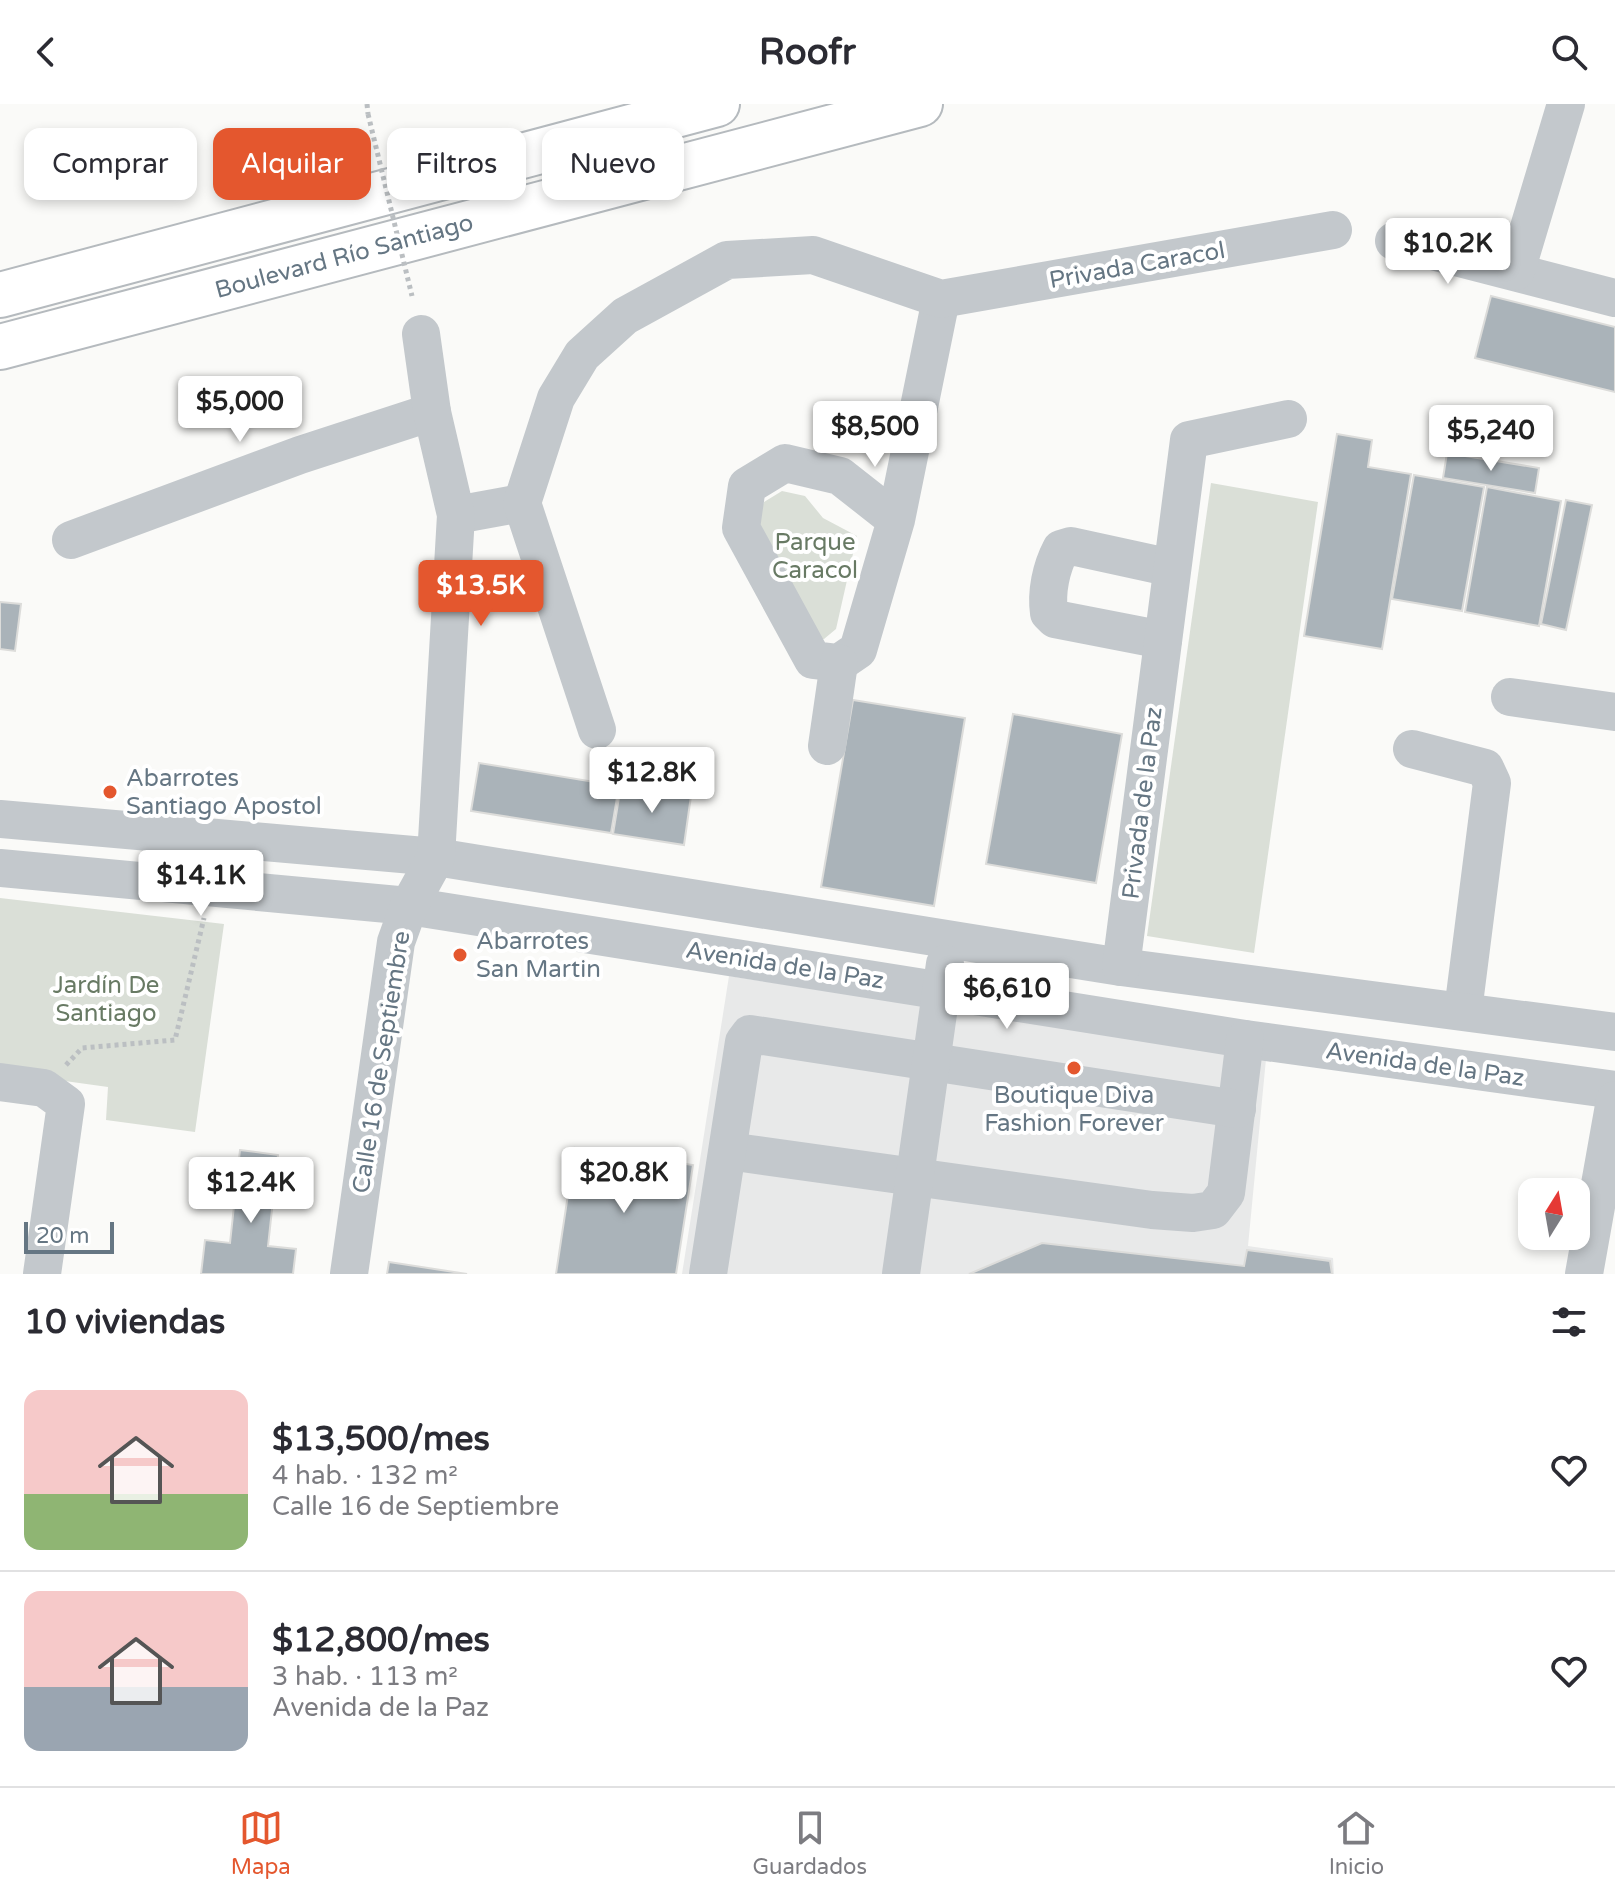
<!DOCTYPE html>
<html lang="es">
<head>
<meta charset="utf-8">
<style>
	body { margin:0; font-family:"Varela Round",sans-serif; background:#f7f7f7; color:#2b2b33; height:100vh; display:flex; flex-direction:column; font-size:30px; white-space:nowrap }
	* { box-sizing:border-box; margin:0 }
	p { font-size:26px; color:#7c7c81 }
	.icon { flex:none; width:44px; height:44px; fill:none; stroke:currentColor; stroke-width:2; stroke-linecap:round; stroke-linejoin:round }
	.map { position:relative; height:1170px; overflow:hidden }
	.details { display:flex; flex-direction:column; background:#fff; flex:1 }
	.details>* { flex:none }
	.banner { position:absolute; left:24px; top:24px; width:800px; height:72px; display:flex; gap:16px }
	.needle { width:52px; rotate:11deg }
	.fabs { position:absolute; left:1518px; top:1074px; display:grid; gap:16px }
	.fabs a { display:grid; place-items:center; width:72px; height:72px; border-radius:16px; background:#fff; box-shadow:0 4px 12px #0003; font-size:40px }
	.scale { position:absolute; left:24px; bottom:20px; width:90px; box-sizing:border-box; padding-left:8px; border:4px solid #657683; border-top:0; font-size:22px; line-height:28px; white-space:nowrap; color:#657683; -webkit-text-stroke:6px #fff; paint-order:stroke }
	.price { position:absolute; translate:-50% -68px; padding:0 18px; border-radius:8px; background:#fff; color:#222; font-size:26px; line-height:52px; filter:drop-shadow(0 2px 4px #0008) }
	.price::after { content:''; position:absolute; left:50%; top:48px; width:24px; height:18px; margin-left:-12px; background:inherit; clip-path:polygon(0 0,100% 0,50% 100%) }
	.price.active { background:#e4572e; color:#fff }
	ul { padding:0; list-style:none }
	li { display:flex; align-items:center; gap:24px; height:200px; padding:0 24px }
	li+li { border-top:2px solid #e1e1e2 }
	li span { display:grid; place-items:center; flex:none; width:224px; height:160px; border-radius:16px; color:#555 }
	li>.icon { margin-inline-start:auto }
	span .icon { width:96px; height:96px; fill:#fffc; stroke-width:1 }
	li b { font-size:34px }
	h2 { display:flex; justify-content:space-between; align-items:center; height:96px; padding:0 24px; font-size:34px }
	.tag { padding:0 28px; border-radius:16px; background:#fff; box-shadow:0 4px 12px #0003; font-size:28px; line-height:72px }
	.tag.active { background:#e4572e; color:#fff }
	header { display:flex; justify-content:space-between; align-items:center; height:104px; padding:0 24px; background:#fff; font-size:36px; font-weight:800 }
	.tabs { display:flex; justify-content:space-around; align-items:center; height:112px; border-top:2px solid #e1e1e2; background:#fff; font-size:22px; color:#7c7c81 }
	.tabs a { display:grid; justify-items:center; gap:4px }
	.tabs .active { color:#e4572e }
	.map>svg:first-child { display:block }
	.built { fill:#e8e9e9 }
	.green { fill:#dadfd7 }
	.building { fill:#aab3b9; stroke:#dcdcda; stroke-width:2 }
	.lines { fill:none; stroke-linecap:round; stroke-linejoin:round }
	.major-casing { stroke:#b5babe; stroke-width:48 }
	.path { stroke:#bbbfc2; stroke-width:5; stroke-dasharray:4 4; stroke-linecap:butt }
	.minor { stroke:#c3c8cc; stroke-width:38 }
	.major { stroke:#fff; stroke-width:44 }
	.path-bridge { stroke:#bbbfc2; stroke-width:5; stroke-dasharray:4 4; stroke-linecap:butt }
	.poi-dot { fill:#e4572e; stroke:#fff; stroke-width:3 }
	.labels { text-anchor:middle; stroke-width:8; stroke-linejoin:round; paint-order:stroke }
	.street-label { font-size:24px; fill:#657683; stroke:#fff }
	.park-label { font-size:24px; fill:#687a64; stroke:#fff }
	.poi-label { font-size:24px; fill:#657683; stroke:#fff; text-anchor:start }
</style>
</head>
<body>
<header><svg class="icon" aria-label="back" viewBox="0 0 24 24"><path d="M15 5l-7 7 7 7"/></svg>Roofr<svg class="icon" aria-label="search" viewBox="0 0 24 24"><circle cx="10" cy="10" r="6"/><path d="M15 15l6 6"/></svg></header>
<div class="map">
<svg width="1615" height="1170" viewBox="0 0 1615 1170">
	<rect width="100%" height="100%" fill="#fafaf8"/>
	<polygon class="built" points="729,872 1266,955 1248,1142 1333,1154 1334,1170 682,1170"/>
	<g class="green">
		<polygon points="1211,379 1318,398 1254,849 1147,832"/>
		<polygon points="782,387 805,392 823,414 857,432 836,525 824,535 817,535 755,419 764,398"/>
		<polygon points="0,794 224,820 195,1028 106,1016 108,983 0,968"/>
	</g>
	<g class="building">
		<polygon points="1491,192 1615,223 1615,288 1475,254"/>
		<polygon points="1337,330 1372,336 1368,363 1411,370 1382,545 1304,532"/>
		<polygon points="1447,349 1539,364 1535,389 1443,374"/>
		<polygon points="1414,371 1484,383 1462,507 1392,495"/>
		<polygon points="1487,383 1561,397 1539,522 1465,508"/>
		<polygon points="1566,396 1592,401 1566,526 1541,520"/>
		<polygon points="0,498 21,500 15,547 0,545"/>
		<polygon points="853,596 965,614 934,802 821,783"/>
		<polygon points="1013,610 1122,630 1096,779 986,760"/>
		<polygon points="479,659 619,682 611,729 471,707"/>
		<polygon points="621,681 691,692 684,741 613,730"/>
		<polygon points="575,1044 693,1061 676,1170 556,1170"/>
		<polygon points="240,1046 278,1051 268,1142 296,1145 293,1170 201,1170 205,1136 230,1139"/>
		<polygon points="1042,1139 1244,1162 1247,1146 1330,1157 1332,1170 969,1170"/>
		<polygon points="389,1158 467,1170 387,1170"/>
	</g>
	<g class="lines">
		<defs>
			<g id="major">
				<polyline points="0,191 717,0"/>
				<polyline points="0,243 920,0"/>
			</g>
		</defs>
		<use href="#major" class="major-casing"/>
		<g class="path">
			<polyline points="367,0 368,10"/>
			<polyline points="66,961 82,944 175,936 204,814"/>
		</g>
		<g class="minor">
			<polyline points="1394,137 1615,194"/>
			<polyline points="1516,167 1566,0"/>
			<polyline points="456,411 522,399"/>
			<polyline points="896,416 840,372 785,359 747,382 741,424 813,556 839,559 858,546 896,416 941,195"/>
			<polyline points="71,436 300,351 432,308"/>
			<path d="M1163 536 1055 515 1049 509C1046 488 1051 464 1061 445L1071 442 1172 464"/>
			<polyline points="1510,593 1615,608"/>
			<polyline points="597,626 522,399 556,294 582,251 625,212 727,156 813,151 941,195 1333,126"/>
			<polyline points="827,642 839,559"/>
			<polyline points="1412,645 1485,664 1492,679 1463,907"/>
			<polyline points="0,715 436,753 1121,863 1615,928"/>
			<polyline points="0,764 409,802 1245,935 1615,986"/>
			<polyline points="1121,863 1189,336 1288,315"/>
			<polyline points="0,978 44,984 66,1000 42,1170"/>
			<polyline points="728,1047 1152,1106 1193,1109 1213,1106 1226,1089 1245,935"/>
			<polyline points="349,1170 396,838 409,802 436,753 456,411 432,308 421,230"/>
			<polyline points="708,1170 744,938 750,930 1237,1005"/>
			<polyline points="901,1170 945,860"/>
			<polyline points="1584,1170 1615,996"/>
		</g>
		<use href="#major" class="major"/>
		<polyline class="path-bridge" points="368,10 412,192"/>
	</g>
	<g class="poi-dot">
		<circle cx="110" cy="688" r="8"/>
		<circle cx="460" cy="851" r="8"/>
		<circle cx="1074" cy="964" r="8"/>
	</g>
	<g class="labels">
		<g class="street-label">
			<text transform="translate(344 152) rotate(-15)" y="8">Boulevard Río Santiago</text>
			<text transform="translate(1137 161) rotate(-10)" y="8">Privada Caracol</text>
			<text transform="translate(1142 699) rotate(-83)" y="8">Privada de la Paz</text>
			<text transform="translate(785 861) rotate(9)" y="8">Avenida de la Paz</text>
			<text transform="translate(381 958) rotate(-81)" y="8">Calle 16 de Septiembre</text>
			<text transform="translate(1425 960) rotate(8)" y="8">Avenida de la Paz</text>
		</g>
		<g class="park-label">
			<text x="815" y="446">Parque<tspan x="815" dy="28">Caracol</tspan></text>
			<text x="106" y="889">Jardín De<tspan x="106" dy="28">Santiago</tspan></text>
		</g>
		<g class="poi-label">
			<text x="126" y="682">Abarrotes<tspan x="126" dy="28">Santiago Apostol</tspan></text>
			<text x="476" y="845">Abarrotes<tspan x="476" dy="28">San Martin</tspan></text>
			<text x="1074" y="999" text-anchor="middle">Boutique Diva<tspan x="1074" dy="28">Fashion Forever</tspan></text>
		</g>
	</g>
</svg>
<div class="fabs">
<a><svg class="needle" viewBox="-14 -14 28 28"><path d="M0-13l5 13h-10z" fill="#e53935"/><path d="M0 13l5-13h-10z" fill="#7c7c81"/></svg></a>
</div>
<div class="scale">20 m</div>
<b class="price" style="left:1448px;top:182px">$10.2K</b>
<b class="price" style="left:240px;top:340px">$5,000</b>
<b class="price" style="left:875px;top:365px">$8,500</b>
<b class="price" style="left:1491px;top:369px">$5,240</b>
<b class="price active" style="left:481px;top:524px">$13.5K</b>
<b class="price" style="left:652px;top:711px">$12.8K</b>
<b class="price" style="left:201px;top:814px">$14.1K</b>
<b class="price" style="left:1007px;top:927px">$6,610</b>
<b class="price" style="left:624px;top:1111px">$20.8K</b>
<b class="price" style="left:251px;top:1121px">$12.4K</b>
<div class="banner">
<a class="tag">Comprar</a>
<a class="tag active">Alquilar</a>
<a class="tag">Filtros</a>
<a class="tag">Nuevo</a>
</div>
</div>
<section class="details">
<h2>10 viviendas<svg class="icon" aria-label="filters" viewBox="0 0 24 24"><path d="M4 7h16M4 17h16"/><circle cx="9" cy="7" r="2"/><circle cx="15" cy="17" r="2"/></svg></h2>
<ul>
<li><span style="background:linear-gradient(#f6c9c9 65%,#8fb573 0)"><svg class="icon" aria-label="home" viewBox="0 0 24 24"><path d="M3 11l9-7 9 7M6 9v11h12V9"/></svg></span><div><b>$13,500/mes</b><p>4 hab. · 132 m²</p><p>Calle 16 de Septiembre</p></div><svg class="icon" aria-label="heart" viewBox="0 0 24 24"><path d="M12 20l-8-8c-3-5 5-10 8-4 3-6 11-1 8 4z"/></svg></li>
<li><span style="background:linear-gradient(#f6c9c9 60%,#9aa5b1 0)"><svg class="icon" aria-label="home" viewBox="0 0 24 24"><path d="M3 11l9-7 9 7M6 9v11h12V9"/></svg></span><div><b>$12,800/mes</b><p>3 hab. · 113 m²</p><p>Avenida de la Paz</p></div><svg class="icon" aria-label="heart" viewBox="0 0 24 24"><path d="M12 20l-8-8c-3-5 5-10 8-4 3-6 11-1 8 4z"/></svg></li>
</ul>
</section>
<nav class="tabs">
<a class="active"><svg class="icon" aria-label="map" viewBox="0 0 24 24"><path d="M3 6l6-2 6 2 6-2v14l-6 2-6-2-6 2zM9 4v14M15 6v14"/></svg>Mapa</a>
<a><svg class="icon" aria-label="saved" viewBox="0 0 24 24"><path d="M7 4h10v16l-5-4-5 4z"/></svg>Guardados</a>
<a><svg class="icon" aria-label="home" viewBox="0 0 24 24"><path d="M3 11l9-7 9 7M6 9v11h12V9"/></svg>Inicio</a>
</nav>
</body>
</html>
